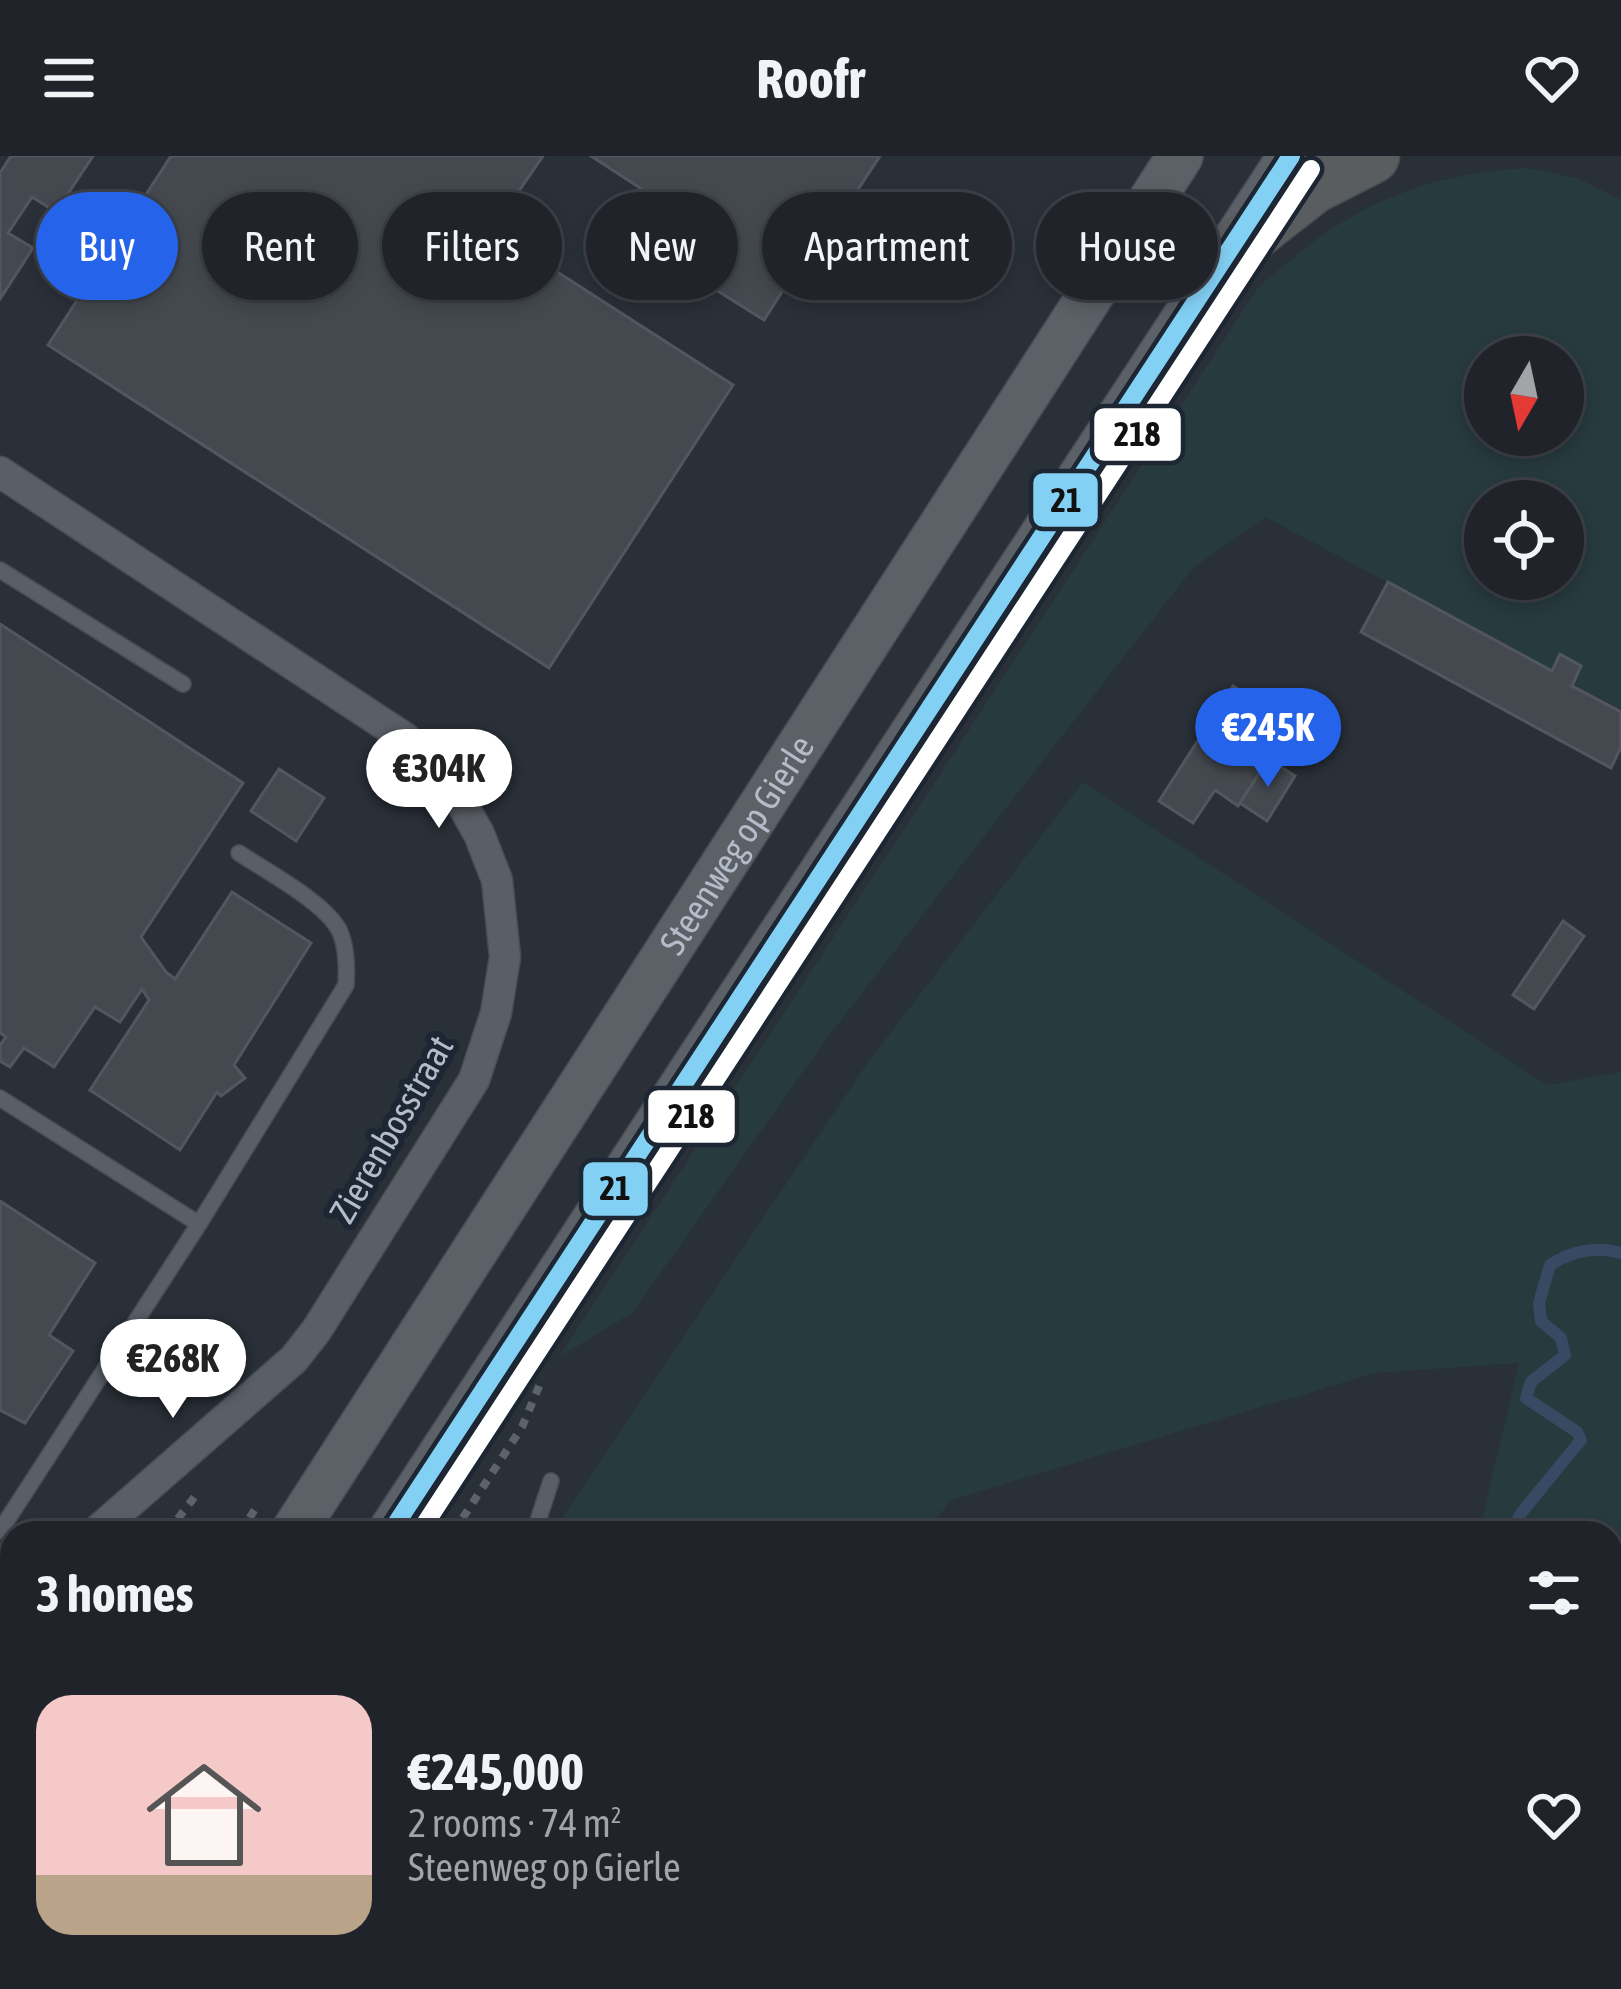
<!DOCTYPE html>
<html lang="en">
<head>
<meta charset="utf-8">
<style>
	body { margin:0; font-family:"Asap Condensed",sans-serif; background:#282c32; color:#f1f3f6; height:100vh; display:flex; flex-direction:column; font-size:45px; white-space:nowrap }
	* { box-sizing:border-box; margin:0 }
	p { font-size:39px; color:#a2a4a8 }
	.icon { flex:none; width:66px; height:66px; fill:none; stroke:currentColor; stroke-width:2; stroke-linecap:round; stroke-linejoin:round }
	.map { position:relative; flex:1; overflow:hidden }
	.drawer { position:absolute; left:0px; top:1365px; width:1623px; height:468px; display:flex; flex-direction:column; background:#20242a; border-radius:36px 36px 0 0; box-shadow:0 6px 18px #0003,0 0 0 3px #3d4147 }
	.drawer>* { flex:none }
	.banner { position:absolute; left:36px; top:36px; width:1551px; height:108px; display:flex; gap:24px }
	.needle { width:78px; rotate:189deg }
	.fabs { position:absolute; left:1464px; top:180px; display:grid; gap:24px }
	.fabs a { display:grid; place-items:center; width:120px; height:120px; border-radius:50%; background:#20242a; box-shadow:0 6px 18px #0003,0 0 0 3px #3d4147; font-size:60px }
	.price { position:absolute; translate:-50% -102px; padding:0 27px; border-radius:42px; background:#fff; color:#222; font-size:39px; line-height:78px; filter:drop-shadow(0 3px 6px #0008) }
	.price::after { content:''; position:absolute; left:50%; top:72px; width:36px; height:27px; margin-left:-18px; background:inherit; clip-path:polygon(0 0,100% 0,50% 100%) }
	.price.active { background:#2563eb; color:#fff }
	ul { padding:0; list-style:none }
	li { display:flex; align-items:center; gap:36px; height:300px; padding:0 36px }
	li span { display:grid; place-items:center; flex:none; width:336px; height:240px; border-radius:36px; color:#555 }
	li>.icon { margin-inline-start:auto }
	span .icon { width:144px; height:144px; fill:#fffc; stroke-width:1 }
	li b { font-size:51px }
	h2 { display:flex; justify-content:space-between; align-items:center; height:144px; padding:0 36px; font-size:51px }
	.chip { padding:0 42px; border-radius:54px; background:#20242a; box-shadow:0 6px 18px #0003,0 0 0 3px #3d4147; font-size:42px; line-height:108px }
	.chip.active { background:#2563eb; color:#fff }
	header { display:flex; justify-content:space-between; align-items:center; height:156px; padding:0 36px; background:#20242a; font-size:54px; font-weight:700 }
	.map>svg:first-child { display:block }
	.green { fill:#273a3e; fill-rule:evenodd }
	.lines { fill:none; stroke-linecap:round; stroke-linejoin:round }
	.stream { stroke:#384963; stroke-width:12 }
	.building { fill:#444950; stroke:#52575f; stroke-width:3 }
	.lane-casing { stroke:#484c53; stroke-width:18 }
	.street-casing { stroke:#484c53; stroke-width:33 }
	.secondary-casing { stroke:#484c53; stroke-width:45 }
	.primary-casing { stroke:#484c55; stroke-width:48 }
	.highway-casing { stroke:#474c53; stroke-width:57 }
	.path { stroke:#5d636a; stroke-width:8; stroke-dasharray:9 9; stroke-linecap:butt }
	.lane { stroke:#5a5e66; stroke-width:15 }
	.street { stroke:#5a5e66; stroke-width:30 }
	.secondary { stroke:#595d64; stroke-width:42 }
	.primary { stroke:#5c6168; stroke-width:45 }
	.highway { stroke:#5a5d60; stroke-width:54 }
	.bus-1-casing { stroke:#1d2633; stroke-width:27 }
	.bus-2-casing { stroke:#1d2633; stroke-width:27 }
	.bus-1 { stroke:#83d0f5; stroke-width:18 }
	.bus-2 { stroke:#fff; stroke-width:18 }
	.labels { text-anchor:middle; stroke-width:12; stroke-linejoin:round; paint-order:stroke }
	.street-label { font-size:36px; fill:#b4bcc9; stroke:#1d2633 }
	.line-badge { stroke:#1d2633; stroke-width:4.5 }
	.pale-badge-label { font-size:33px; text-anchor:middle; font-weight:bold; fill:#111 }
</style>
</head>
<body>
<header><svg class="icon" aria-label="menu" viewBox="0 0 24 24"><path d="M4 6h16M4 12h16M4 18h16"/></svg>Roofr<svg class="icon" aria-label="heart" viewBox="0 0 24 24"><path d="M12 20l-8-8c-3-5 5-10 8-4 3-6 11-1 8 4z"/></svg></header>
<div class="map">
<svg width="1621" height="1833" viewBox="0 0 1621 1833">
	<rect width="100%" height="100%" fill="#2a3038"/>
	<g class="green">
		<path d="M1527 12 1580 23 1621 44V556L1572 530 1581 510 1560 499 1552 515 1266 361 1193 412 827 882 632 1157 559 1201 1259 130C1286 109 1312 84 1341 67 1402 30 1457 17 1527 12ZM1485 201H1563V279H1485ZM1485 345H1563V423H1485Z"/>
		<polygon points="1083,626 1547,929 1621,916 1621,1833 1235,1833 1237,1821 1611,1821 1611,1377 1479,1377 1519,1207 1375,1217 951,1344 926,1377 552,1377 868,906"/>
	</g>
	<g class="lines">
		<g class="stream">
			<path d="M1510 1377 1522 1356 1581 1284 1577 1276 1526 1242 1531 1226 1565 1199 1561 1182 1541 1165 1539 1147 1550 1109C1572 1095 1596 1090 1621 1097"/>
			<polyline points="1324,1833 1327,1821"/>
		</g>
	</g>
	<g class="building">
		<polygon points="11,0 93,0 56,56 32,41 8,77 33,92 0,143 0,17"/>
		<polygon points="171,0 543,0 492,74 733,229 549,512 48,189"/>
		<polygon points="591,0 880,0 793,132 787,128 764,164 697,122 720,84"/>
		<polygon points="1388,426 1552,515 1560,498 1581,510 1572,530 1621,556 1621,591 1611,612 1361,476"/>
		<polygon points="0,468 243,627 141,781 166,816 175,823 232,736 311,787 234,909 245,922 221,940 217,936 180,994 90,934 149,844 142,833 120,866 95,851 54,911 24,892 10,911 0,905 0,889 6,881 0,877"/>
		<polygon points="1233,530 1278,558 1257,592 1270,600 1238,650 1215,634 1193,667 1159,645"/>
		<polygon points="1269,603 1295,620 1267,665 1240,647"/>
		<polygon points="279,613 324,642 296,685 251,655"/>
		<polygon points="1563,765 1584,780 1534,853 1513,839"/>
		<polygon points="0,1045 95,1107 49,1179 73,1195 25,1267 0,1254"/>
	</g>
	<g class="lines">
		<defs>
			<g id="lane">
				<polyline points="0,414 183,528"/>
				<polyline points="0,942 199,1068 0,1375"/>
				<path d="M199 1068 346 829C347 811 347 788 338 772 322 745 266 715 239 697"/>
				<polyline points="534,1377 551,1325"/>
				<polyline points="546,1833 547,1821"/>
			</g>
			<polyline id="street" points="0,316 405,582 449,625 479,678 497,724 505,801 496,857 474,924 316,1175 294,1203 95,1377"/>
			<polyline id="secondary" points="426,1821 443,1833"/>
			<g id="primary">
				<path id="s1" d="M293 1377 1180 0"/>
				<polyline points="390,1377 1291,0"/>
				<polyline points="0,1833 12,1815"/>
				<polyline points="91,1833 99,1821"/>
			</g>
			<polyline id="highway" points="1226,98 1313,30 1372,0"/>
		</defs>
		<use href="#lane" class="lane-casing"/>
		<use href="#street" class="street-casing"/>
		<use href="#secondary" class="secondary-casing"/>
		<use href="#primary" class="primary-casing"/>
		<use href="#highway" class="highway-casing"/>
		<g class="path">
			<polyline points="167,1377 199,1335"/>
			<polyline points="240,1377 259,1347"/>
			<polyline points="453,1377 522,1271 540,1228"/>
			<polyline points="0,1475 12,1466"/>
			<polyline points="1611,1570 1621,1558"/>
			<polyline points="0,1587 12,1600"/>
			<polyline points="1611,1655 1621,1682"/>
			<polyline points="0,1759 12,1743"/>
			<polyline points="362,1821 381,1833"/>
		</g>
		<use href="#lane" class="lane"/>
		<use href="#street" class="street"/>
		<use href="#secondary" class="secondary"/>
		<use href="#primary" class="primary"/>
		<use href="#highway" class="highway"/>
		<defs>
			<polyline id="bus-1" points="390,1377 1291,0"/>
			<polyline id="bus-2" points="419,1377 1311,13"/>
		</defs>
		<use href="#bus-1" class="bus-1-casing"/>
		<use href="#bus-2" class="bus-2-casing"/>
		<use href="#bus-1" class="bus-1"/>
		<use href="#bus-2" class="bus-2"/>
	</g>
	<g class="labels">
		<g class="street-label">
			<text dy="13" stroke="none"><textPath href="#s1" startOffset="819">Steenweg op Gierle</textPath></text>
			<text transform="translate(391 973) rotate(-60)" y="13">Zierenbosstraat</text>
		</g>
	</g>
	<g class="line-badge">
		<rect x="1092" y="250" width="91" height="57" rx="12" fill="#fff"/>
		<rect x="1031" y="315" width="69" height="58" rx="12" fill="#83d0f5"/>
		<rect x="646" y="932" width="91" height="57" rx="12" fill="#fff"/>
		<rect x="581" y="1004" width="69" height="58" rx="12" fill="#83d0f5"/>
	</g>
	<g class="pale-badge-label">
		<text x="1137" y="290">218</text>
		<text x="1066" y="356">21</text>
		<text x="691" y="972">218</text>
		<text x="615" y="1044">21</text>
	</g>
</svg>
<div class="fabs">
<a><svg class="needle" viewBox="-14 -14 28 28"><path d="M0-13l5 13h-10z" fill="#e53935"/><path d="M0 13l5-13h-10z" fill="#a2a4a8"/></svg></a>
<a><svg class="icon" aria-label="locate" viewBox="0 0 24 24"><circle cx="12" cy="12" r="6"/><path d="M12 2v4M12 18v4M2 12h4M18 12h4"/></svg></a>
</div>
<b class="price active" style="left:1268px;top:634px">€245K</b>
<b class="price" style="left:439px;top:675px">€304K</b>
<b class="price" style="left:173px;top:1265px">€268K</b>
<div class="banner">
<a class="chip active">Buy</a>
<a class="chip">Rent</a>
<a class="chip">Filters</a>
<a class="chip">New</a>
<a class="chip">Apartment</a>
<a class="chip">House</a>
</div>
<section class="drawer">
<h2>3 homes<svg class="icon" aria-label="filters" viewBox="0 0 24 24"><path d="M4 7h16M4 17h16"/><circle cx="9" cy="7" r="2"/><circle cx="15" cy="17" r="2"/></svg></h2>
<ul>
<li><span style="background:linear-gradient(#f6c9c9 75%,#b9a48a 0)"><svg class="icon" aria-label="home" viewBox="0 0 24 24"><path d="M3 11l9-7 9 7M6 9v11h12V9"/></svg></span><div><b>€245,000</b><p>2 rooms · 74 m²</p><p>Steenweg op Gierle</p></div><svg class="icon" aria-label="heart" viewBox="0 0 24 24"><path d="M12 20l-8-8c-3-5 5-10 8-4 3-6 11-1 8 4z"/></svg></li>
</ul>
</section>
</div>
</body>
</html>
